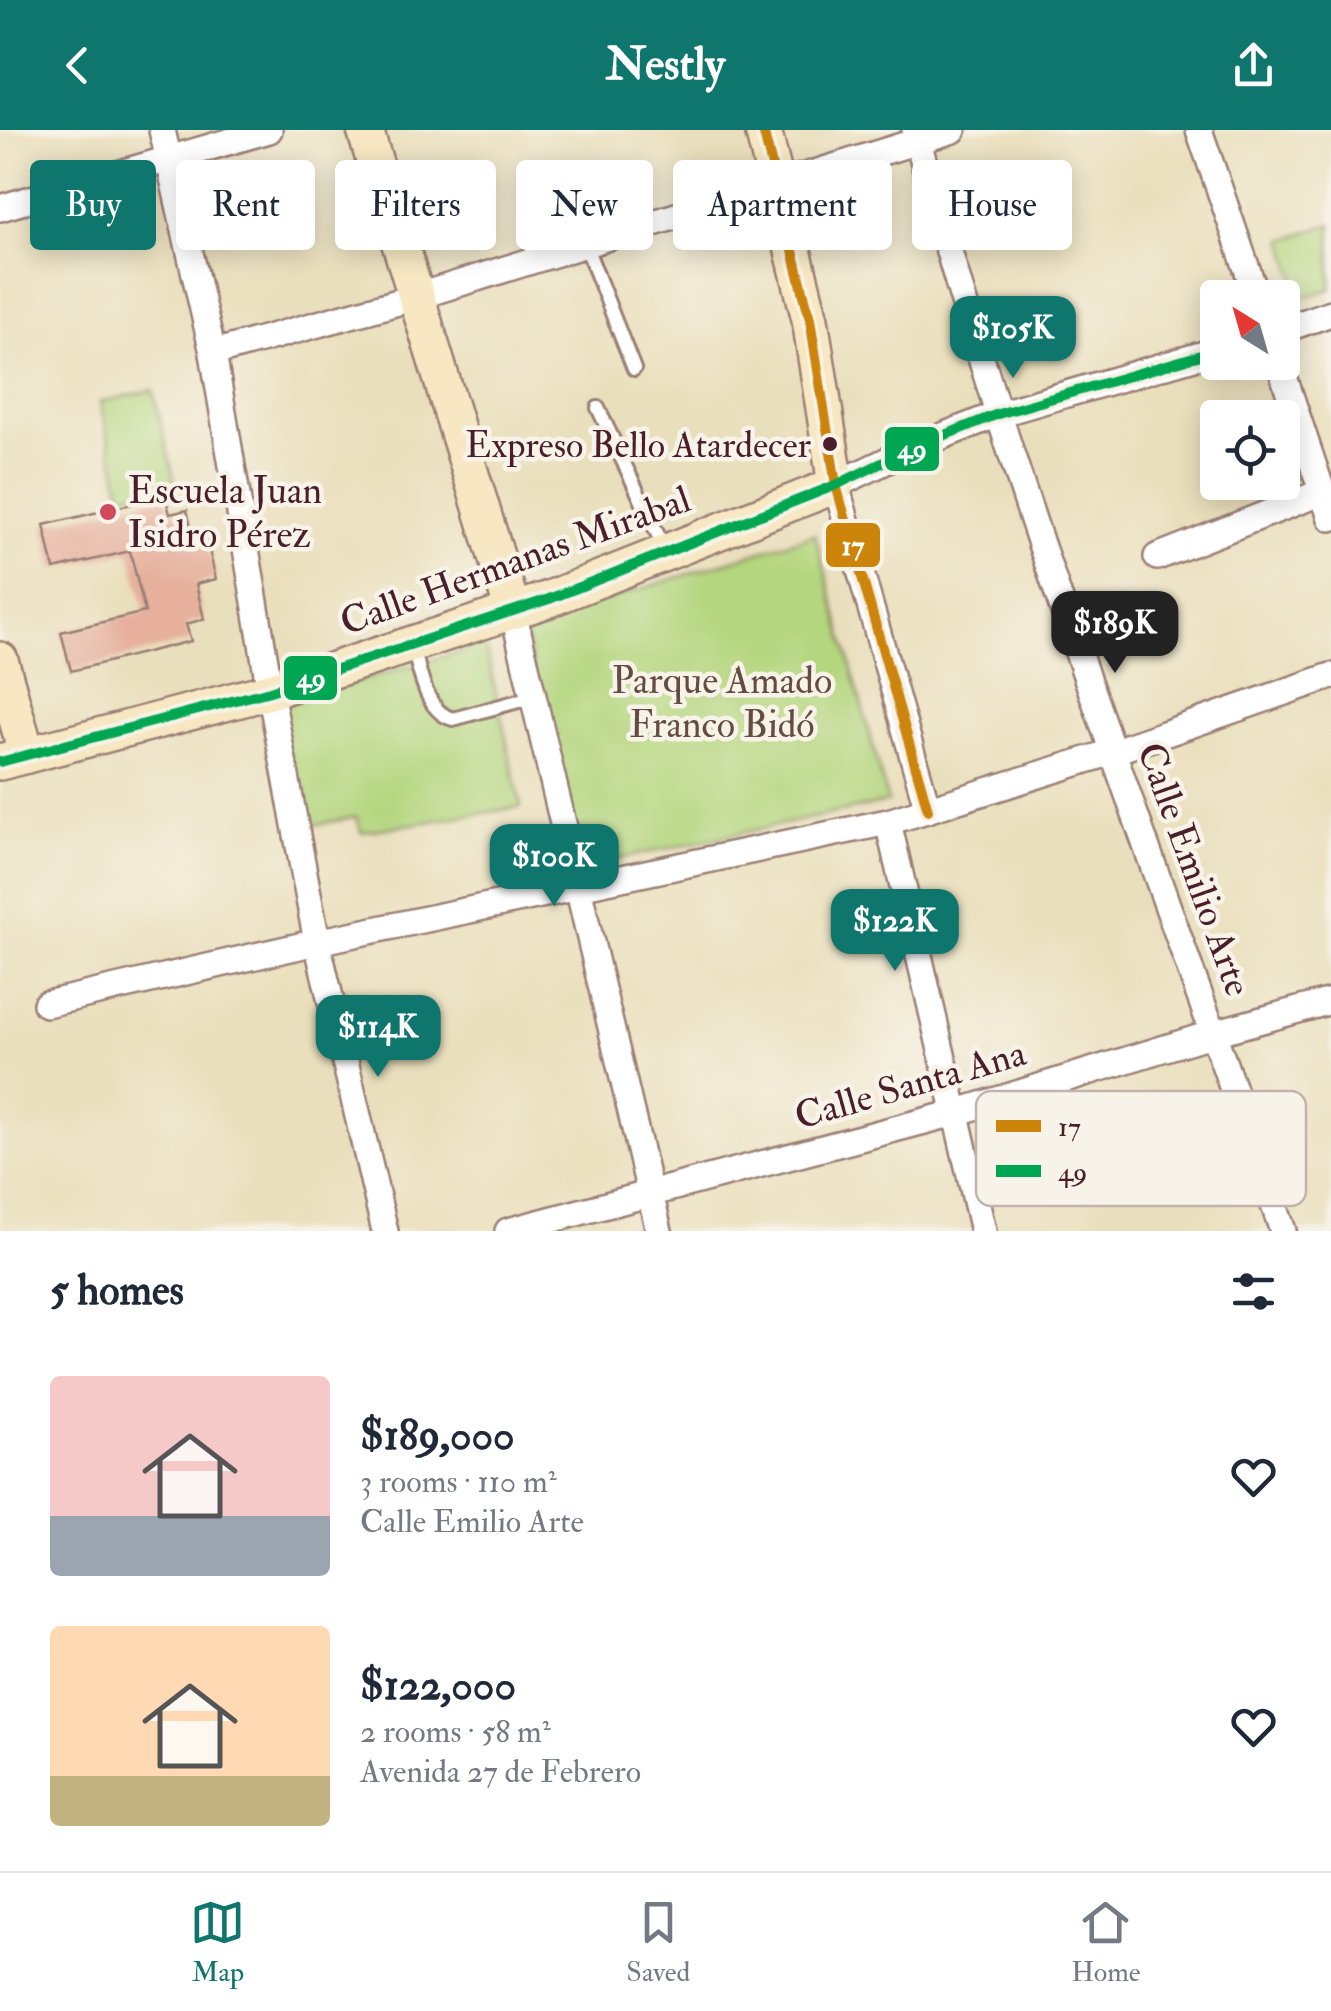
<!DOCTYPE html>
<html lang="en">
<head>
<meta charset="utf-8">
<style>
	body { margin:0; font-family:"IM FELL Double Pica",serif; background:#f6f6f7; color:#1f2937; height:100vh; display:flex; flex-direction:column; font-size:38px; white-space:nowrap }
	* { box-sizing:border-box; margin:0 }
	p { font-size:32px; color:#747a83 }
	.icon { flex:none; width:55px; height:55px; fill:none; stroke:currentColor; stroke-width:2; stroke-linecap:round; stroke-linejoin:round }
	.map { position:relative; height:1101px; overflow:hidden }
	.details { display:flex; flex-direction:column; background:#fff; flex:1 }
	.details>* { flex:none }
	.banner { position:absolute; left:30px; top:30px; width:1272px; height:90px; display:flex; gap:20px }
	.needle { width:65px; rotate:323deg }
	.tools { position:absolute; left:1200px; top:150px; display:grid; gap:20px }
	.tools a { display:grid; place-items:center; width:100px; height:100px; border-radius:10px; background:#fff; box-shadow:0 5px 25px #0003; font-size:50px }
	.price { position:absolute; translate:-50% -85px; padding:0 22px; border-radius:20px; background:#0f766e; color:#fff; font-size:32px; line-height:65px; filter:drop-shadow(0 2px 5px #0008) }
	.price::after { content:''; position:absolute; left:50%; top:60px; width:30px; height:22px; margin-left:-15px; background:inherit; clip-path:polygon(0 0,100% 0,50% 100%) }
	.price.active { background:#222; color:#fff }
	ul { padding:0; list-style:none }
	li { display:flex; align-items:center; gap:30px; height:250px; padding:0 50px }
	li span { display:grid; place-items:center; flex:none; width:280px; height:200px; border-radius:10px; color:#555 }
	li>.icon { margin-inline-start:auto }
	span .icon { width:120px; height:120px; fill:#fffc; stroke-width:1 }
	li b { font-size:42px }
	h2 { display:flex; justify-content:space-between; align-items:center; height:120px; padding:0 50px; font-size:42px }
	.tag { padding:0 35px; border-radius:10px; background:#fff; box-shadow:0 5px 25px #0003; font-size:35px; line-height:90px }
	.tag.active { background:#0f766e; color:#fff }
	header { display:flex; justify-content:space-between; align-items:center; height:130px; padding:0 50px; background:#0f766e; color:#fff; font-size:45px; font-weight:700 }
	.menu { display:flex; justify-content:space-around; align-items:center; height:140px; border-top:2px solid #e0e1e3; background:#fff; font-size:28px; color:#747a83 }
	.menu a { display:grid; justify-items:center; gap:5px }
	.menu .active { color:#0f766e }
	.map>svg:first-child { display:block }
	.green { fill:#b4d67e; stroke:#7f7a54; stroke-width:2.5 }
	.building { fill:#e6b09d }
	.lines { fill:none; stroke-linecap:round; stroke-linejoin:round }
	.lane-casing { stroke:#9a7f74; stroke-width:18 }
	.street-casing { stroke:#9a7f74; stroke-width:30 }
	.secondary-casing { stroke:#9a7f74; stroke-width:40 }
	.lane { stroke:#fff; stroke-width:12 }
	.street { stroke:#fff; stroke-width:25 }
	.secondary { stroke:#f7e8c3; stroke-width:35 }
	.bus-1-casing { stroke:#f7f3e8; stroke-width:18 }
	.bus-2-casing { stroke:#f7f3e8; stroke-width:18 }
	.bus-1 { stroke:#cc840b; stroke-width:10 }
	.bus-2 { stroke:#00a651; stroke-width:10 }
	.bus-dot { fill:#4a1f2b; stroke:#f7f3e8; stroke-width:4 }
	.poi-dot { fill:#d1495b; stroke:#f7f3e8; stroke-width:4 }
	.labels { text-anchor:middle; stroke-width:9; stroke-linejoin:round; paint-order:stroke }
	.bus-label { font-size:36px; fill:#4a1f2b; stroke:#f7f3e8; text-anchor:end }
	.poi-label { font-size:38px; fill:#4a1f2b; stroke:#f7f3e8; text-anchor:start }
	.street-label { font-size:38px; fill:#4a1f2b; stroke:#f7f3e8 }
	.park-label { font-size:38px; fill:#644d40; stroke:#f7f3e8 }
	.key { fill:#f7f3e8; stroke:#c3b3af; stroke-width:2.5 }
	.key-label { font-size:28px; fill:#4a1f2b }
	.line-badge { stroke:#f7f3e8; stroke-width:4 }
	.badge-label { font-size:28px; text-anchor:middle; font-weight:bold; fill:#fff }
</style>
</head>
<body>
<header><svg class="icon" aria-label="back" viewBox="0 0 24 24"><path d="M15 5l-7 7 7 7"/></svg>Nestly<svg class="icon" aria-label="share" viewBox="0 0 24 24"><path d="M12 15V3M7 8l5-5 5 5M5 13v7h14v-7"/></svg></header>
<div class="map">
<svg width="1331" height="1101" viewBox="0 0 1331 1101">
	<rect width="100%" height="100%" fill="#f7f3e8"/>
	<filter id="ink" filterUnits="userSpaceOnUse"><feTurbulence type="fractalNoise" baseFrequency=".01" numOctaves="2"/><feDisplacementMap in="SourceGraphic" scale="20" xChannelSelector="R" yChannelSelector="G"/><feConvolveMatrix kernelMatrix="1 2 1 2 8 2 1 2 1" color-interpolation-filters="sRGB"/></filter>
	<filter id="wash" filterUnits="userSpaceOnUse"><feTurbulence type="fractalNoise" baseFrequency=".0048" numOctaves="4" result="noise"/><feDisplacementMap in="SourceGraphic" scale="40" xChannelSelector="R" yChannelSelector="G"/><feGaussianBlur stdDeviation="2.25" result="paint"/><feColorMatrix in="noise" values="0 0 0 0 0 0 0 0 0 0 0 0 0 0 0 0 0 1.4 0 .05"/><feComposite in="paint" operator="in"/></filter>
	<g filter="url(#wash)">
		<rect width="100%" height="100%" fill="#eadfbc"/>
		<g class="green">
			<polygon points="1331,94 1331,159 1302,168 1284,110"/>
			<polygon points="153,260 175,352 122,365 100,272"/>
			<polygon points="815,404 888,672 575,738 524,496"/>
			<polygon points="485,514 521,677 361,702 357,687 296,698 273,577"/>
		</g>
		<g id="blocks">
			<polygon class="building" points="165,366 170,384 187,380 193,406 205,403 216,449 196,454 204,489 186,494 191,511 71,541 61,502 145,482 130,421 54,439 44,395"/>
		</g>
	</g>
	<g filter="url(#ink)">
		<use href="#blocks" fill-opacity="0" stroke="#9a7f74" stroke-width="2.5"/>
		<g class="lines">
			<defs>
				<g id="lane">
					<polyline points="585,114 634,239"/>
					<polyline points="598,278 665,420"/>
					<path d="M412 515C420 540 425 582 453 589L533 567"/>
				</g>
				<g id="street">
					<polyline points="162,0 213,223 270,561 317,812 385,1101"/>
					<path d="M915 0C1015 374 1156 736 1283 1101"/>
					<polyline points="1199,0 1257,168"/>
					<polyline points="0,78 269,0"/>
					<polyline points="1282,200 1331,183"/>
					<polyline points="213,223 409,169 953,0"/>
					<polyline points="1279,232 1331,388"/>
					<polyline points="1157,427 1322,362"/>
					<polyline points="513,481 659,1101"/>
					<polyline points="928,680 836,355 915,317 998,284 1218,220"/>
					<polyline points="888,692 983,1101"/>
					<polyline points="46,874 317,812 888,692 1112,622 1331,546"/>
					<polyline points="508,1101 955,983 1214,903 1331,871"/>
				</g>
				<g id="secondary">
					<polyline points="365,0 513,481"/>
					<polyline points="0,530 27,625"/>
					<polyline points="0,632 270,561 549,469 836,355 810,189 763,0"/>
				</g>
			</defs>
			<use href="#lane" class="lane-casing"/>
			<use href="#street" class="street-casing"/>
			<use href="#secondary" class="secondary-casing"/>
			<use href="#lane" class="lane"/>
			<use href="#street" class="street"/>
			<use href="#secondary" class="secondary"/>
			<defs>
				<polyline id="bus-1" points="763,0 810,189 836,355 928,680"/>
				<polyline id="bus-2" points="0,632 270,561 549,469 836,355 915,317 998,284 1218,220"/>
			</defs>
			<use href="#bus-1" class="bus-1-casing"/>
			<use href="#bus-2" class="bus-2-casing"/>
			<use href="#bus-1" class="bus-1"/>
			<use href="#bus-2" class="bus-2"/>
		</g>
	</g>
	<circle class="bus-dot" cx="830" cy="314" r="9"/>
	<circle class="poi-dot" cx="108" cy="382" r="10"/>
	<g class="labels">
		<g class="bus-label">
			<text x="811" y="327">Expreso Bello Atardecer</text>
		</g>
		<g class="poi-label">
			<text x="128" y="373">Escuela Juan<tspan x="128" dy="44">Isidro Pérez</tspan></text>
		</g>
		<g class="street-label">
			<text transform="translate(515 430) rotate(-20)" y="13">Calle Hermanas Mirabal</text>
			<text transform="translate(1195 739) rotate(70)" y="13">Calle Emilio Arte</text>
			<text transform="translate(910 954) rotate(-16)" y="13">Calle Santa Ana</text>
		</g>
		<g class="park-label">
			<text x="722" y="563">Parque Amado<tspan x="722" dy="44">Franco Bidó</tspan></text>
		</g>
	</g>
	<rect x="976" y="961" width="330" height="115" rx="15" class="key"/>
	<rect x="996" y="990" width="45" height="12" fill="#cc840b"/>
	<rect x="996" y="1035" width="45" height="12" fill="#00a651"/>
	<g class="key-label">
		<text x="1058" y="1006">17</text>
		<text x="1058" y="1051">49</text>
	</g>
	<g class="line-badge">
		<rect x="883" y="295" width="58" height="48" rx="10" fill="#00a651"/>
		<rect x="824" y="391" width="58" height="48" rx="10" fill="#cc840b"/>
		<rect x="282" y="524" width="57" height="48" rx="10" fill="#00a651"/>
	</g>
	<g class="badge-label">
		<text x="912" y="328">49</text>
		<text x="853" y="425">17</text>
		<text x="311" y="557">49</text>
	</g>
</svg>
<div class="tools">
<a><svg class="needle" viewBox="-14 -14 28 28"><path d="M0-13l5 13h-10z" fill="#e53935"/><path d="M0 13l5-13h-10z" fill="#747a83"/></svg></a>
<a><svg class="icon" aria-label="locate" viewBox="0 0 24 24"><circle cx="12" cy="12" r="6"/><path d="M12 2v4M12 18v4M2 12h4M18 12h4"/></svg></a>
</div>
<b class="price" style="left:1013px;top:251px">$105K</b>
<b class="price active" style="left:1115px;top:546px">$189K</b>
<b class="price" style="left:554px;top:779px">$100K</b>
<b class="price" style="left:895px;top:844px">$122K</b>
<b class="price" style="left:378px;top:950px">$114K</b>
<div class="banner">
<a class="tag active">Buy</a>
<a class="tag">Rent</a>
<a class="tag">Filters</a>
<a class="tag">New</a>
<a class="tag">Apartment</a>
<a class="tag">House</a>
</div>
</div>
<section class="details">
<h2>5 homes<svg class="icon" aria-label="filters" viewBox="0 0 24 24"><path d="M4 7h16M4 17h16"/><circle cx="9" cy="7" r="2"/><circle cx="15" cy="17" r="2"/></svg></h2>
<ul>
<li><span style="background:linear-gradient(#f6c9c9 70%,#9aa5b1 0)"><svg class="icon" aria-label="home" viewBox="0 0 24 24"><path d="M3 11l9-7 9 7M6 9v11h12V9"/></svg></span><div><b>$189,000</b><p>3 rooms · 110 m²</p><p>Calle Emilio Arte</p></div><svg class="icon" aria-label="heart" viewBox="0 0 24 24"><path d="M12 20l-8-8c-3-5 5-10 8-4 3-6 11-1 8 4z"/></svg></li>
<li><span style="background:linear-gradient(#ffd9b3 75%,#c2b280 0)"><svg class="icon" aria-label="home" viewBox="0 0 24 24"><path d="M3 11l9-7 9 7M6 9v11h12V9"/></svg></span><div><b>$122,000</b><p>2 rooms · 58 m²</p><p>Avenida 27 de Febrero</p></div><svg class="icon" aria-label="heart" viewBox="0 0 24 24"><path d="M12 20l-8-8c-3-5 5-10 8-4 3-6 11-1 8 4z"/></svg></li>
</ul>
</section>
<nav class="menu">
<a class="active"><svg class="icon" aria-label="map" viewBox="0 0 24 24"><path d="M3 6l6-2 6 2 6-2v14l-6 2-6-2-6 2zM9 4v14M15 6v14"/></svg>Map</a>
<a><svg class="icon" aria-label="saved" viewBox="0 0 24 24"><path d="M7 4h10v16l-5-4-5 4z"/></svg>Saved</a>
<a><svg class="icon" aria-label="home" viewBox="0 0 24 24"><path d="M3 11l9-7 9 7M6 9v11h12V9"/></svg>Home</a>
</nav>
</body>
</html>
